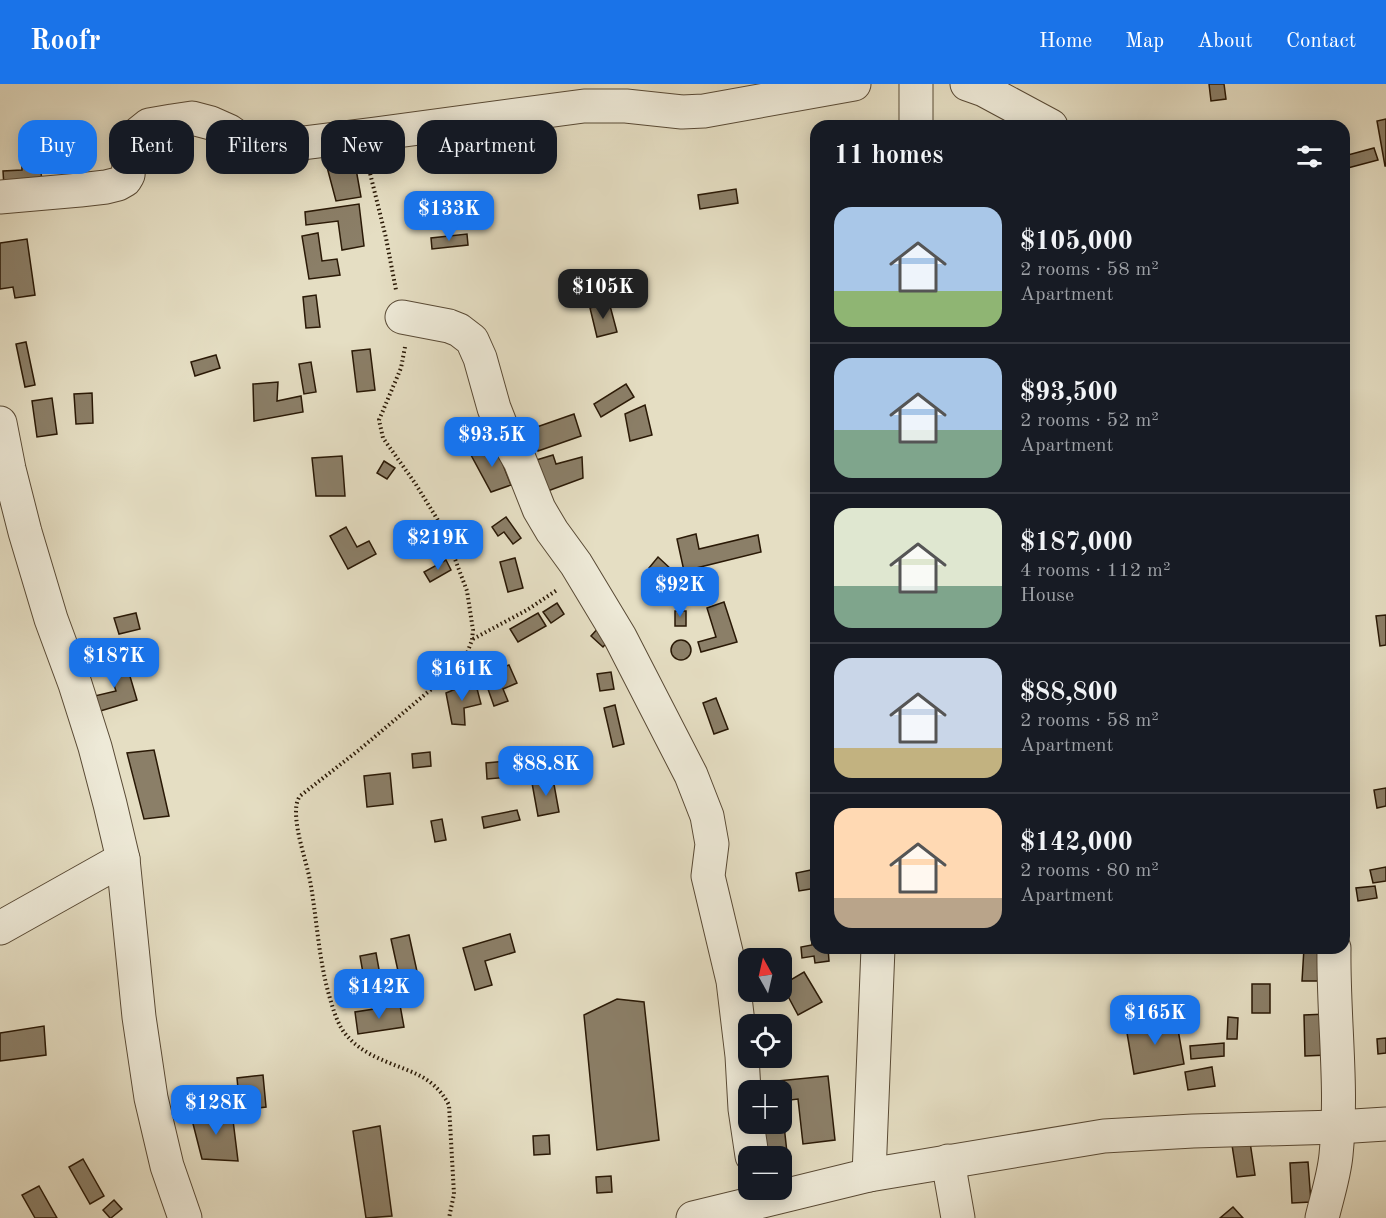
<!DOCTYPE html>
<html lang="en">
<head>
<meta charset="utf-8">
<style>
	body { margin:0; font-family:"Old Standard TT",serif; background:#20242c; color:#f1f3f6; height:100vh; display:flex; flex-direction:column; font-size:22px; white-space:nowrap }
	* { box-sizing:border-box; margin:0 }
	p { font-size:20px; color:#9ea1a6 }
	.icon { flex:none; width:33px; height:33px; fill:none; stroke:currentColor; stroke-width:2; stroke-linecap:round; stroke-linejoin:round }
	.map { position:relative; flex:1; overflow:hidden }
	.side { position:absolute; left:810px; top:36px; width:540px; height:834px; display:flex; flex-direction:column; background:#171b24; border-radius:18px; box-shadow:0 3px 15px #0003 }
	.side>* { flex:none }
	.top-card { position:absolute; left:18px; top:36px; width:570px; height:54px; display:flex; gap:12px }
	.needle { width:39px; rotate:352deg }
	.tools { position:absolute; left:738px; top:864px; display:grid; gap:12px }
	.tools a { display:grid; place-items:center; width:54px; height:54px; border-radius:12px; background:#171b24; box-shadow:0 3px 15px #0003; font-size:30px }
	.price { position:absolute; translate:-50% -51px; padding:0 14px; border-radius:12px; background:#1a73e8; color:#fff; font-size:20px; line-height:39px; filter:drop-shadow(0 2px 3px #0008) }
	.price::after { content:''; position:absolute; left:50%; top:36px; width:18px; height:14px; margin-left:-9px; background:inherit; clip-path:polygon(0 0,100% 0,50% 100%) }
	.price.on { background:#222; color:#fff }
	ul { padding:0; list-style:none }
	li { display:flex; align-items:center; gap:18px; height:150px; padding:0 24px }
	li+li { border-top:2px solid #363941 }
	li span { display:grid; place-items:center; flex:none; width:168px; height:120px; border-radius:18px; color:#555 }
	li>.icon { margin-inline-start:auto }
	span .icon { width:72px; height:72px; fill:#fffc; stroke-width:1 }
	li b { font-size:26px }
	h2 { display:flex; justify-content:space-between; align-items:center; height:72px; padding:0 24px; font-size:26px }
	.chip { padding:0 21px; border-radius:18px; background:#171b24; box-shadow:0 3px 15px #0003; font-size:21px; line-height:54px }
	.chip.on { background:#1a73e8; color:#fff }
	header { display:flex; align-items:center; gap:36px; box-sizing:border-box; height:84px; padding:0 30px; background:#1a73e8; color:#fff }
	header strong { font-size:28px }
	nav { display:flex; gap:33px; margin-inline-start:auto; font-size:21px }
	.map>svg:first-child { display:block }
	.building { fill:#8b7f68; stroke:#2a1906; stroke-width:1.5 }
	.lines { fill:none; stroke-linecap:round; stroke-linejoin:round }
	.minor-casing { stroke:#594a35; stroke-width:35 }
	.path { stroke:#2a1906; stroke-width:4; stroke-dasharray:1.5 3; stroke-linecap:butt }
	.minor { stroke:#eeead8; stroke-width:33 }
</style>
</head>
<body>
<header>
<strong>Roofr</strong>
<nav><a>Home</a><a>Map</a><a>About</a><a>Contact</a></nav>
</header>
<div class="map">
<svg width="1386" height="1134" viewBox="0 0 1386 1134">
	<rect width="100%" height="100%" fill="#e5dec3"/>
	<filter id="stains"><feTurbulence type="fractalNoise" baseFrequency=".00333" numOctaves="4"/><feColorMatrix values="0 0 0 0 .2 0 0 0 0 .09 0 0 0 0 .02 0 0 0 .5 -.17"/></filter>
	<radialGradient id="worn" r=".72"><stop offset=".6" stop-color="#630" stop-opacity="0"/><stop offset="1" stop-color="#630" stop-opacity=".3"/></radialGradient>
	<g class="building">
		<polygon points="1209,0 1224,0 1226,15 1211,17"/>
		<polygon points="1386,35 1386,82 1385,82 1377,37"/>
		<polygon points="21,57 39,57 42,101 4,103 3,87 22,86"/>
		<polygon points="1374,64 1378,76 1344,85 1344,72"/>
		<polygon points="323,68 353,68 361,113 336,117"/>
		<polygon points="736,105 738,119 700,125 698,111"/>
		<polygon points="359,120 364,162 342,166 338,137 306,141 305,128"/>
		<polygon points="318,149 322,177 337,175 340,191 309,195 302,152"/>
		<polygon points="467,150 468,161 432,165 431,154"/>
		<polygon points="27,155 35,211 15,214 13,203 0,205 0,159"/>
		<polygon points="316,211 320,243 306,244 303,213"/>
		<polygon points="609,218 617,248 597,253 590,224"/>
		<polygon points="26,258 35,301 25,303 16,260"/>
		<polygon points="370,265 375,306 357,308 352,267"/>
		<polygon points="216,271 220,284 195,292 191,278"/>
		<polygon points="311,278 316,308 304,310 299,280"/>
		<polygon points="278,298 277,317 301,312 303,328 254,337 253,300"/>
		<polygon points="626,300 634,313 601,333 594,320"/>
		<polygon points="92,309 93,339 76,340 74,310"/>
		<polygon points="52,314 57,350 37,353 32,317"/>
		<polygon points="645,321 652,351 630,357 625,330"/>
		<polygon points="574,330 581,352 538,367 531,345"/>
		<polygon points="494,358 511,401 491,408 471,371"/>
		<polygon points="553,371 556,380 582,373 583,394 545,408 533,377"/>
		<polygon points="342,372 345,412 316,412 312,374"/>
		<polygon points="384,377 395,384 387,395 377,389"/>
		<polygon points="506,433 521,454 513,460 504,448 498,452 492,443"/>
		<polygon points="346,443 357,463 369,457 376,470 348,485 330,452"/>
		<polygon points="696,450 699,465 758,451 761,468 684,487 677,455"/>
		<polygon points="658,473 672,486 662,497 649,484"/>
		<polygon points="515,474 523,504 508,508 500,478"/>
		<polygon points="446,476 451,486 430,498 424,488"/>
		<polygon points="696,497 713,506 708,515 690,507"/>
		<polygon points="724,518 737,558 701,568 698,558 716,553 707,524"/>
		<polygon points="557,519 564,530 551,539 543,528"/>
		<rect x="675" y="527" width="11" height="15"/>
		<polygon points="136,529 140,545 119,550 114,534"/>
		<polygon points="538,529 546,542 518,558 510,545"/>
		<polygon points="1386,531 1386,561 1380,562 1376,532"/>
		<polygon points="601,541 613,552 603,563 591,552"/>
		<circle cx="681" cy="566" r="10"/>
		<polygon points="124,572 137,616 87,631 86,614 116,607 106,578"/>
		<polygon points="509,581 517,599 503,605 508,617 494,622 483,591"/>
		<polygon points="611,588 614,605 600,607 597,590"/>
		<polygon points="475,597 481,620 464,624 465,641 452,640 446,609"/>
		<polygon points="716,614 728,645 714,650 703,619"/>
		<polygon points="615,621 624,660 613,663 604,624"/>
		<polygon points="154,666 169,732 144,735 127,669"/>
		<polygon points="430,668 431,682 413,684 412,670"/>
		<polygon points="531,675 533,691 487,695 486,679"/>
		<polygon points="390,689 393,720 367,723 364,692"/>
		<polygon points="553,695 559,728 538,732 532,699"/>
		<polygon points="1386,704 1386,722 1377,724 1374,706"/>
		<polygon points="517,726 520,736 484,744 482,733"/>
		<polygon points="442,735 446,756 435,758 431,737"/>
		<polygon points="1386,783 1386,797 1373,799 1370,786"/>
		<polygon points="816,785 816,804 799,807 796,789"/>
		<polygon points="1375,802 1377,814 1358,817 1356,804"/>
		<polygon points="816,849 816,864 828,864 829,877 815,879 814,872 802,874 801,863 812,861 811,850"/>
		<polygon points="510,850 515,868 485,877 492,901 475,906 463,864"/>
		<polygon points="409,851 418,892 400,896 391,855"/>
		<polygon points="1304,864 1324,864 1322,897 1302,897"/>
		<polygon points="376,869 382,902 347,908 344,892 363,889 360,872"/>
		<polygon points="804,888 822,918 798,931 782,901"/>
		<rect x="1252" y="900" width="18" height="29"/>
		<polygon points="617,915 644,918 659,1056 597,1066 584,931"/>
		<polygon points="400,921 404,943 358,950 355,928"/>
		<polygon points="1327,930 1328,971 1305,972 1304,931"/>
		<polygon points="1228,933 1238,934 1237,955 1227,955"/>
		<polygon points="1176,934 1184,980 1134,990 1126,943"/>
		<polygon points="44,942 46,971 0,977 0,949"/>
		<polygon points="1386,954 1386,969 1378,970 1377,955"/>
		<polygon points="1224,959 1224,972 1191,975 1190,962"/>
		<polygon points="1212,983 1215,1002 1188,1006 1185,988"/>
		<polygon points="263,991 266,1023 240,1026 237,994"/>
		<polygon points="828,992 835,1056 803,1060 798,1015 782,1017 782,1006 759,1006 758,999"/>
		<polygon points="782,1023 788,1078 782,1079 782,1072 766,1072 762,1040 782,1040"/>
		<polygon points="232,1028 238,1077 202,1075 191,1032"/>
		<polygon points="380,1042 392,1132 366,1134 353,1047"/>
		<polygon points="549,1051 550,1070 534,1071 533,1052"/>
		<polygon points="1250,1058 1255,1091 1237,1093 1232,1061"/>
		<polygon points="83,1075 104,1112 90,1120 69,1083"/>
		<polygon points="1308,1078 1311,1118 1292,1119 1290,1079"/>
		<polygon points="611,1092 612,1108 597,1109 596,1093"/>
		<polygon points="39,1102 57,1134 35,1134 22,1111"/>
		<polygon points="114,1116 122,1125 111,1134 110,1134 103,1126"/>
		<polygon points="1233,1123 1243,1134 1220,1134"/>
	</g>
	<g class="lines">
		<defs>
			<g id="minor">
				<polyline points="967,0 984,6 1051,42"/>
				<polyline points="916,42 916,0"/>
				<polyline points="0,113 80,106 106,103 118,100 125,96 128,91 131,62 139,49 149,41 172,37 192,34 211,39 229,47 239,54 257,60 279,62 375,50 584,22 626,22 682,28 704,27 854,0"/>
				<polyline points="402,233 449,242 459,246 472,256 480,274 494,324 503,347 520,377 539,425 552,447 576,480 620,553 691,691 707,732 712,760 708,792 733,897 742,972 745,1025 752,1072"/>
				<polyline points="0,339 9,385 25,448 51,535 75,600 95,663 110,720 123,775 139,933 151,1014 167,1082 185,1134"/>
				<polyline points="0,844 123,775"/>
				<polyline points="948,1077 958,1134"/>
				<polyline points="869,1091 878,864"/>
				<polyline points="693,1134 869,1091 1104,1052 1193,1047 1338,1043 1386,1040"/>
				<path d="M1322 1134C1327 1113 1334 1092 1336 1071 1343 1002 1333 933 1334 864"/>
			</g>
		</defs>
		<use href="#minor" class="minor-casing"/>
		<g class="path">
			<polyline points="368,81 386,154 396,206"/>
			<path d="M405 263 401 284 379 336 383 354 415 399 444 446 467 507 473 546 472 556 466 572 447 592 359 666 300 712C296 718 296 724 296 730 297 754 307 778 311 802 317 838 319 876 329 911 333 925 338 943 348 953 356 962 367 969 378 974 407 988 432 989 449 1021L454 1110 449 1134"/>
			<polyline points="473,555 527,526 557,506"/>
		</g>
		<use href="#minor" class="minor"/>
	</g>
	<rect width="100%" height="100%" filter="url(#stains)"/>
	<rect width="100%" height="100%" fill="url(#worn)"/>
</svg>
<div class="tools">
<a><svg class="needle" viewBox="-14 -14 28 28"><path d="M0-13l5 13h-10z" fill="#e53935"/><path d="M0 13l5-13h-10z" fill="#9ea1a6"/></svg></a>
<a><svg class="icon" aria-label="locate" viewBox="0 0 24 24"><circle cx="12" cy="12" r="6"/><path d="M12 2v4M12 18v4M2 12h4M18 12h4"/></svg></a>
<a>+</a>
<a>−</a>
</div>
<b class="price" style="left:449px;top:158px">$133K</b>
<b class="price on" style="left:603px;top:236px">$105K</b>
<b class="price" style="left:492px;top:384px">$93.5K</b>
<b class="price" style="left:438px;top:487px">$219K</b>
<b class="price" style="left:680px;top:534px">$92K</b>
<b class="price" style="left:114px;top:605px">$187K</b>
<b class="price" style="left:462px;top:618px">$161K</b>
<b class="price" style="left:546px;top:713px">$88.8K</b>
<b class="price" style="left:379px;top:936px">$142K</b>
<b class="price" style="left:1155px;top:962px">$165K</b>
<b class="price" style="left:216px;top:1052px">$128K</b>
<div class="top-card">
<a class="chip on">Buy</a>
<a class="chip">Rent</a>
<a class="chip">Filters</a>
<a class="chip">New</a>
<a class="chip">Apartment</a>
</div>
<section class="side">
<h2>11 homes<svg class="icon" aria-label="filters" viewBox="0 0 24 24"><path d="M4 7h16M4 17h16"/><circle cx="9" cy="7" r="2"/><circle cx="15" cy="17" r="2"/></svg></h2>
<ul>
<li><span style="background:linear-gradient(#a9c7e8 70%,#8fb573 0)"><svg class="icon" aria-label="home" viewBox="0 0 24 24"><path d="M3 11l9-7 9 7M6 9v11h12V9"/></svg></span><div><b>$105,000</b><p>2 rooms · 58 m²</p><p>Apartment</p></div></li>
<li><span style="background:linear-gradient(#a9c7e8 60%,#7fa58c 0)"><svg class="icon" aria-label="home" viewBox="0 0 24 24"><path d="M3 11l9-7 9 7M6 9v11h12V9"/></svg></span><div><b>$93,500</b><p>2 rooms · 52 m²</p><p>Apartment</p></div></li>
<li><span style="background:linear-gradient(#dfe7d0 65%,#7fa58c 0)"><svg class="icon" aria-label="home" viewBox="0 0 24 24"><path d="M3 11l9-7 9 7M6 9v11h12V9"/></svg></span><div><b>$187,000</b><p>4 rooms · 112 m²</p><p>House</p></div></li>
<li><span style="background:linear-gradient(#c9d6e8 75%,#c2b280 0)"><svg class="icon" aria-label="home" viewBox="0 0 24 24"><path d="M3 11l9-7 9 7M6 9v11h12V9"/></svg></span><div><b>$88,800</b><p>2 rooms · 58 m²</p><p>Apartment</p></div></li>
<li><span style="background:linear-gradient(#ffd9b3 75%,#b9a48a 0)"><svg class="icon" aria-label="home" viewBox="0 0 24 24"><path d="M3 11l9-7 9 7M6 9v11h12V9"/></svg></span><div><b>$142,000</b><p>2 rooms · 80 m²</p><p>Apartment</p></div></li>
</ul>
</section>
</div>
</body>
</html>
